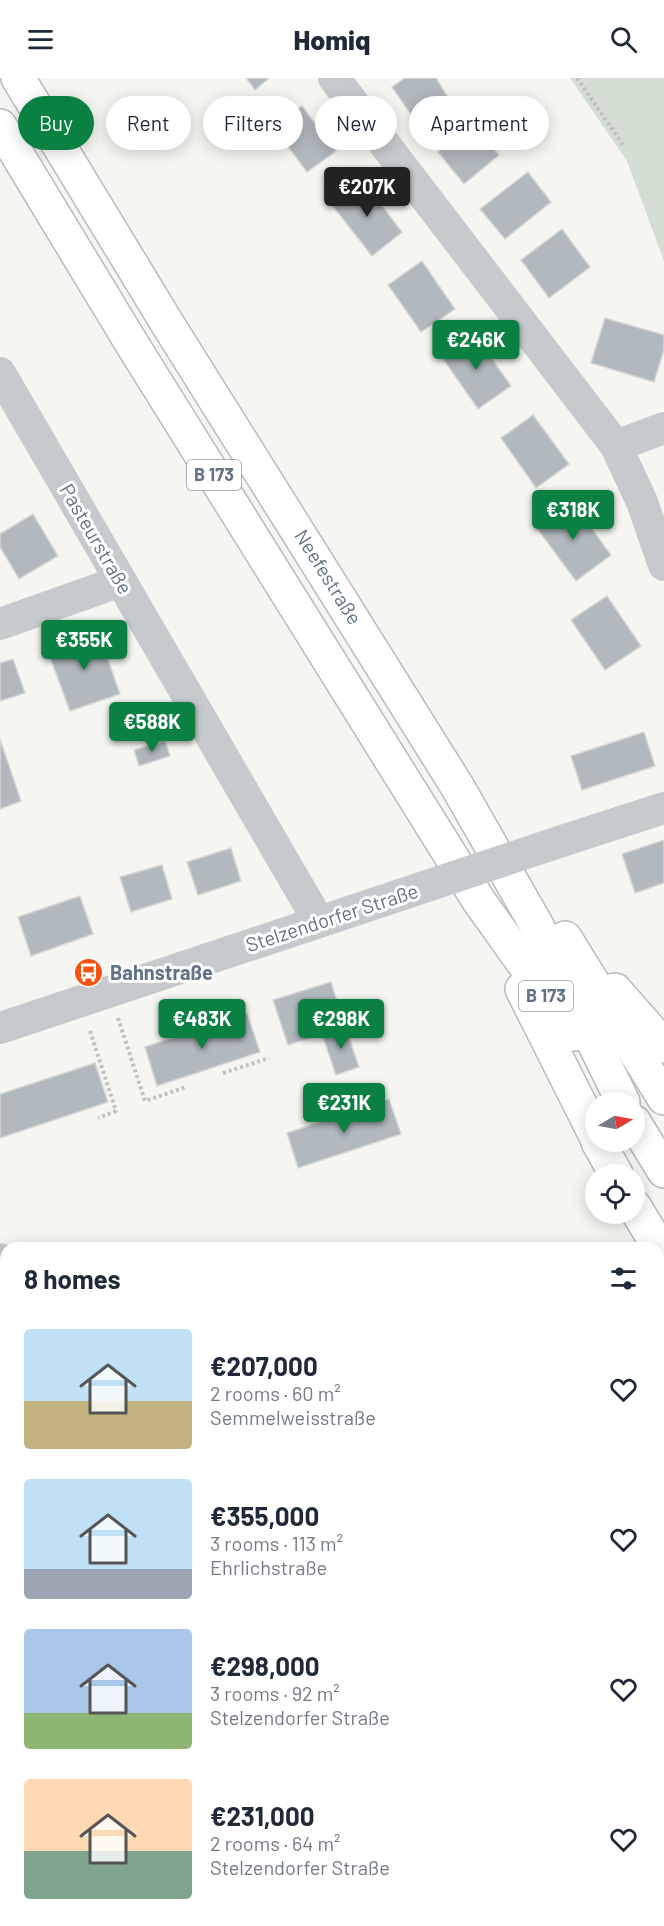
<!DOCTYPE html>
<html lang="en">
<head>
<meta charset="utf-8">
<style>
	body { margin:0; font-family:Barlow,sans-serif; background:#f2f2f3; color:#1f2937; height:100vh; display:flex; flex-direction:column; font-size:22px; white-space:nowrap }
	* { box-sizing:border-box; margin:0 }
	p { font-size:20px; color:#747a83 }
	.icon { flex:none; width:33px; height:33px; fill:none; stroke:currentColor; stroke-width:2; stroke-linecap:round; stroke-linejoin:round }
	.map { position:relative; flex:1; overflow:hidden }
	.drawer { position:absolute; left:0px; top:1164px; width:664px; height:684px; display:flex; flex-direction:column; background:#fff; border-radius:18px 18px 0 0; box-shadow:0 3px 15px #0003 }
	.drawer>* { flex:none }
	.guide { position:absolute; left:18px; top:18px; width:628px; height:54px; display:flex; gap:12px }
	.needle { width:39px; rotate:80deg }
	.buttons { position:absolute; left:585px; top:1014px; display:grid; gap:12px }
	.buttons a { display:grid; place-items:center; width:60px; height:60px; border-radius:50%; background:#fff; box-shadow:0 3px 15px #0003; font-size:30px }
	.price { position:absolute; translate:-50% -51px; padding:0 14px; border-radius:6px; background:#0b8043; color:#fff; font-size:20px; line-height:39px; filter:drop-shadow(0 2px 3px #0008) }
	.price::after { content:''; position:absolute; left:50%; top:36px; width:18px; height:14px; margin-left:-9px; background:inherit; clip-path:polygon(0 0,100% 0,50% 100%) }
	.price.selected { background:#222; color:#fff }
	ul { padding:0; list-style:none }
	li { display:flex; align-items:center; gap:18px; height:150px; padding:0 24px }
	li span { display:grid; place-items:center; flex:none; width:168px; height:120px; border-radius:6px; color:#555 }
	li>.icon { margin-inline-start:auto }
	span .icon { width:72px; height:72px; fill:#fffc; stroke-width:1 }
	li b { font-size:26px }
	h2 { display:flex; justify-content:space-between; align-items:center; height:72px; padding:0 24px; font-size:26px }
	.pill { padding:0 21px; border-radius:27px; background:#fff; box-shadow:0 3px 15px #0003; font-size:21px; line-height:54px }
	.pill.selected { background:#0b8043; color:#fff }
	header { display:flex; justify-content:space-between; align-items:center; height:78px; padding:0 24px; background:#fff; font-size:27px; font-weight:800 }
	.map>svg:first-child { display:block }
	.green { fill:#d5ded2 }
	.building { fill:#b1b8be; stroke:#d6d7d4; stroke-width:1.5 }
	.lines { fill:none; stroke-linecap:round; stroke-linejoin:round }
	.highway-casing { stroke:#b8bbbe; stroke-width:36 }
	.path { stroke:#c0c1c3; stroke-width:4; stroke-dasharray:3 3; stroke-linecap:butt }
	.minor { stroke:#c7cacd; stroke-width:32 }
	.highway { stroke:#fff; stroke-width:33 }
	.minor-bridge { stroke:#c7cacd; stroke-width:32 }
	.labels { text-anchor:middle; stroke-width:6; stroke-linejoin:round; paint-order:stroke }
	.shield { fill:#fff; stroke:#909daa; stroke-width:1.5 }
	.shield-label { font-size:18px; font-weight:bold; fill:#617385 }
	.street-label { font-size:20px; fill:#617385; stroke:#fff }
	.poi-label { font-size:20px; font-weight:bold; fill:#617385; stroke:#fff; text-anchor:start }
</style>
</head>
<body>
<header><svg class="icon" aria-label="menu" viewBox="0 0 24 24"><path d="M4 6h16M4 12h16M4 18h16"/></svg>Homiq<svg class="icon" aria-label="search" viewBox="0 0 24 24"><circle cx="10" cy="10" r="6"/><path d="M15 15l6 6"/></svg></header>
<div class="map">
<svg width="664" height="1848" viewBox="0 0 664 1848">
	<rect width="100%" height="100%" fill="#f5f6f1"/>
	<g class="green">
		<polygon points="570,0 664,0 664,183 627,83"/>
		<polygon points="664,1410 664,1703 659,1706 658,1411"/>
		<polygon points="274,1842 619,1842 623,1848 275,1848"/>
	</g>
	<g class="building">
		<polygon points="246,0 269,0 255,12"/>
		<polygon points="405,0 436,0 447,18 414,41 392,9"/>
		<polygon points="302,28 336,73 307,94 273,49"/>
		<polygon points="472,45 499,77 464,106 438,74"/>
		<polygon points="528,94 551,124 505,161 480,131"/>
		<polygon points="363,103 402,154 372,178 332,127"/>
		<polygon points="562,151 590,189 549,220 521,182"/>
		<polygon points="422,183 455,231 421,254 388,207"/>
		<polygon points="605,240 664,257 664,272 654,304 591,285"/>
		<polygon points="474,255 511,308 478,331 441,278"/>
		<polygon points="533,337 569,386 536,410 501,360"/>
		<polygon points="571,422 611,477 576,503 536,449"/>
		<polygon points="33,436 58,478 19,501 0,469 0,456"/>
		<polygon points="607,518 641,568 605,592 571,542"/>
		<polygon points="98,553 120,616 70,633 47,571"/>
		<polygon points="13,581 25,615 0,623 0,585"/>
		<polygon points="644,654 655,688 582,712 571,678"/>
		<polygon points="0,661 21,723 0,731"/>
		<polygon points="165,663 170,678 139,688 134,672"/>
		<polygon points="664,762 664,805 635,815 622,776"/>
		<polygon points="231,770 241,803 198,817 187,784"/>
		<polygon points="162,787 172,821 131,834 120,799"/>
		<polygon points="80,818 93,856 31,878 18,839"/>
		<polygon points="331,904 345,948 288,967 273,922"/>
		<polygon points="247,935 260,974 157,1008 145,969"/>
		<polygon points="345,948 359,989 336,997 322,956"/>
		<polygon points="95,985 108,1024 0,1060 0,1016"/>
		<polygon points="389,1021 401,1056 298,1090 287,1055"/>
		<polygon points="0,1263 6,1265 6,1309 0,1306"/>
		<polygon points="6,1445 6,1483 0,1485 0,1447"/>
	</g>
	<g class="lines">
		<defs>
			<g id="highway">
				<polyline points="18,0 167,245 457,708 537,848 623,1024"/>
				<polyline points="0,48 132,266 479,823 574,956"/>
				<polyline points="565,860 664,1020"/>
				<polyline points="522,911 596,1058"/>
				<polyline points="615,912 664,968"/>
				<polyline points="634,1044 664,1093"/>
				<polyline points="598,1064 616,1096"/>
				<polyline points="634,1128 664,1177"/>
			</g>
		</defs>
		<use href="#highway" class="highway-casing"/>
		<g class="path">
			<polyline points="577,0 623,67"/>
			<polyline points="118,940 145,1023 186,1009"/>
			<polyline points="90,953 116,1033 98,1040"/>
			<polyline points="223,995 269,980"/>
			<polyline points="658,1208 664,1217"/>
			<polyline points="658,1425 664,1429"/>
		</g>
		<g class="minor">
			<polyline points="334,0 616,368 642,424 664,487"/>
			<polyline points="0,295 319,844"/>
			<polyline points="616,368 664,350"/>
			<polyline points="0,546 121,503"/>
			<polyline points="562,763 664,730"/>
			<polyline points="0,950 382,823"/>
			<polyline points="0,1181 6,1184"/>
			<polyline points="658,1724 664,1719"/>
			<polyline points="658,1758 664,1770"/>
			<polyline points="242,1842 243,1848"/>
			<polyline points="657,1842 660,1848"/>
		</g>
		<use href="#highway" class="highway"/>
		<polyline class="minor-bridge" points="382,823 562,763"/>
	</g>
	<defs>
		<symbol id="bus-disc" viewBox="-11 -11 22 22"><circle r="9.5" fill="#f45313" stroke="#fff"/><path d="M-5-6H5V4H4V6H2V4H-2V6H-4V4H-5ZM-3.5-4V0h7V-4ZM-3.5 1.2v1.5H-2V1.2ZM2 1.2v1.5H3.5V1.2Z" fill="#fff"/></symbol>
	</defs>
	<g fill-rule="evenodd">
		<use href="#bus-disc" x="72" y="878" width="33" height="33"/>
	</g>
	<g class="labels">
		<g class="shield">
			<rect x="187" y="382" width="54" height="30" rx="4.5"/>
			<rect x="519" y="903" width="54" height="30" rx="4.5"/>
		</g>
		<g class="shield-label">
			<text x="214" y="403">B 173</text>
			<text x="546" y="924">B 173</text>
		</g>
		<g class="street-label">
			<text transform="translate(96 461) rotate(60)" y="7">Pasteurstraße</text>
			<text transform="translate(328 499) rotate(58)" y="7">Neefestraße</text>
			<text transform="translate(332 840) rotate(-18)" y="7">Stelzendorfer Straße</text>
		</g>
		<g class="poi-label">
			<text x="110" y="902">Bahnstraße</text>
		</g>
	</g>
</svg>
<div class="buttons">
<a><svg class="needle" viewBox="-14 -14 28 28"><path d="M0-13l5 13h-10z" fill="#e53935"/><path d="M0 13l5-13h-10z" fill="#747a83"/></svg></a>
<a><svg class="icon" aria-label="locate" viewBox="0 0 24 24"><circle cx="12" cy="12" r="6"/><path d="M12 2v4M12 18v4M2 12h4M18 12h4"/></svg></a>
</div>
<b class="price selected" style="left:367px;top:140px">€207K</b>
<b class="price" style="left:476px;top:293px">€246K</b>
<b class="price" style="left:573px;top:463px">€318K</b>
<b class="price" style="left:84px;top:593px">€355K</b>
<b class="price" style="left:152px;top:675px">€588K</b>
<b class="price" style="left:202px;top:972px">€483K</b>
<b class="price" style="left:341px;top:972px">€298K</b>
<b class="price" style="left:344px;top:1056px">€231K</b>
<div class="guide">
<a class="pill selected">Buy</a>
<a class="pill">Rent</a>
<a class="pill">Filters</a>
<a class="pill">New</a>
<a class="pill">Apartment</a>
</div>
<section class="drawer">
<h2>8 homes<svg class="icon" aria-label="filters" viewBox="0 0 24 24"><path d="M4 7h16M4 17h16"/><circle cx="9" cy="7" r="2"/><circle cx="15" cy="17" r="2"/></svg></h2>
<ul>
<li><span style="background:linear-gradient(#bfe0f5 60%,#c2b280 0)"><svg class="icon" aria-label="home" viewBox="0 0 24 24"><path d="M3 11l9-7 9 7M6 9v11h12V9"/></svg></span><div><b>€207,000</b><p>2 rooms · 60 m²</p><p>Semmelweisstraße</p></div><svg class="icon" aria-label="heart" viewBox="0 0 24 24"><path d="M12 20l-8-8c-3-5 5-10 8-4 3-6 11-1 8 4z"/></svg></li>
<li><span style="background:linear-gradient(#bfe0f5 75%,#9aa5b1 0)"><svg class="icon" aria-label="home" viewBox="0 0 24 24"><path d="M3 11l9-7 9 7M6 9v11h12V9"/></svg></span><div><b>€355,000</b><p>3 rooms · 113 m²</p><p>Ehrlichstraße</p></div><svg class="icon" aria-label="heart" viewBox="0 0 24 24"><path d="M12 20l-8-8c-3-5 5-10 8-4 3-6 11-1 8 4z"/></svg></li>
<li><span style="background:linear-gradient(#a9c7e8 70%,#8fb573 0)"><svg class="icon" aria-label="home" viewBox="0 0 24 24"><path d="M3 11l9-7 9 7M6 9v11h12V9"/></svg></span><div><b>€298,000</b><p>3 rooms · 92 m²</p><p>Stelzendorfer Straße</p></div><svg class="icon" aria-label="heart" viewBox="0 0 24 24"><path d="M12 20l-8-8c-3-5 5-10 8-4 3-6 11-1 8 4z"/></svg></li>
<li><span style="background:linear-gradient(#ffd9b3 60%,#7fa58c 0)"><svg class="icon" aria-label="home" viewBox="0 0 24 24"><path d="M3 11l9-7 9 7M6 9v11h12V9"/></svg></span><div><b>€231,000</b><p>2 rooms · 64 m²</p><p>Stelzendorfer Straße</p></div><svg class="icon" aria-label="heart" viewBox="0 0 24 24"><path d="M12 20l-8-8c-3-5 5-10 8-4 3-6 11-1 8 4z"/></svg></li>
</ul>
</section>
</div>
</body>
</html>
